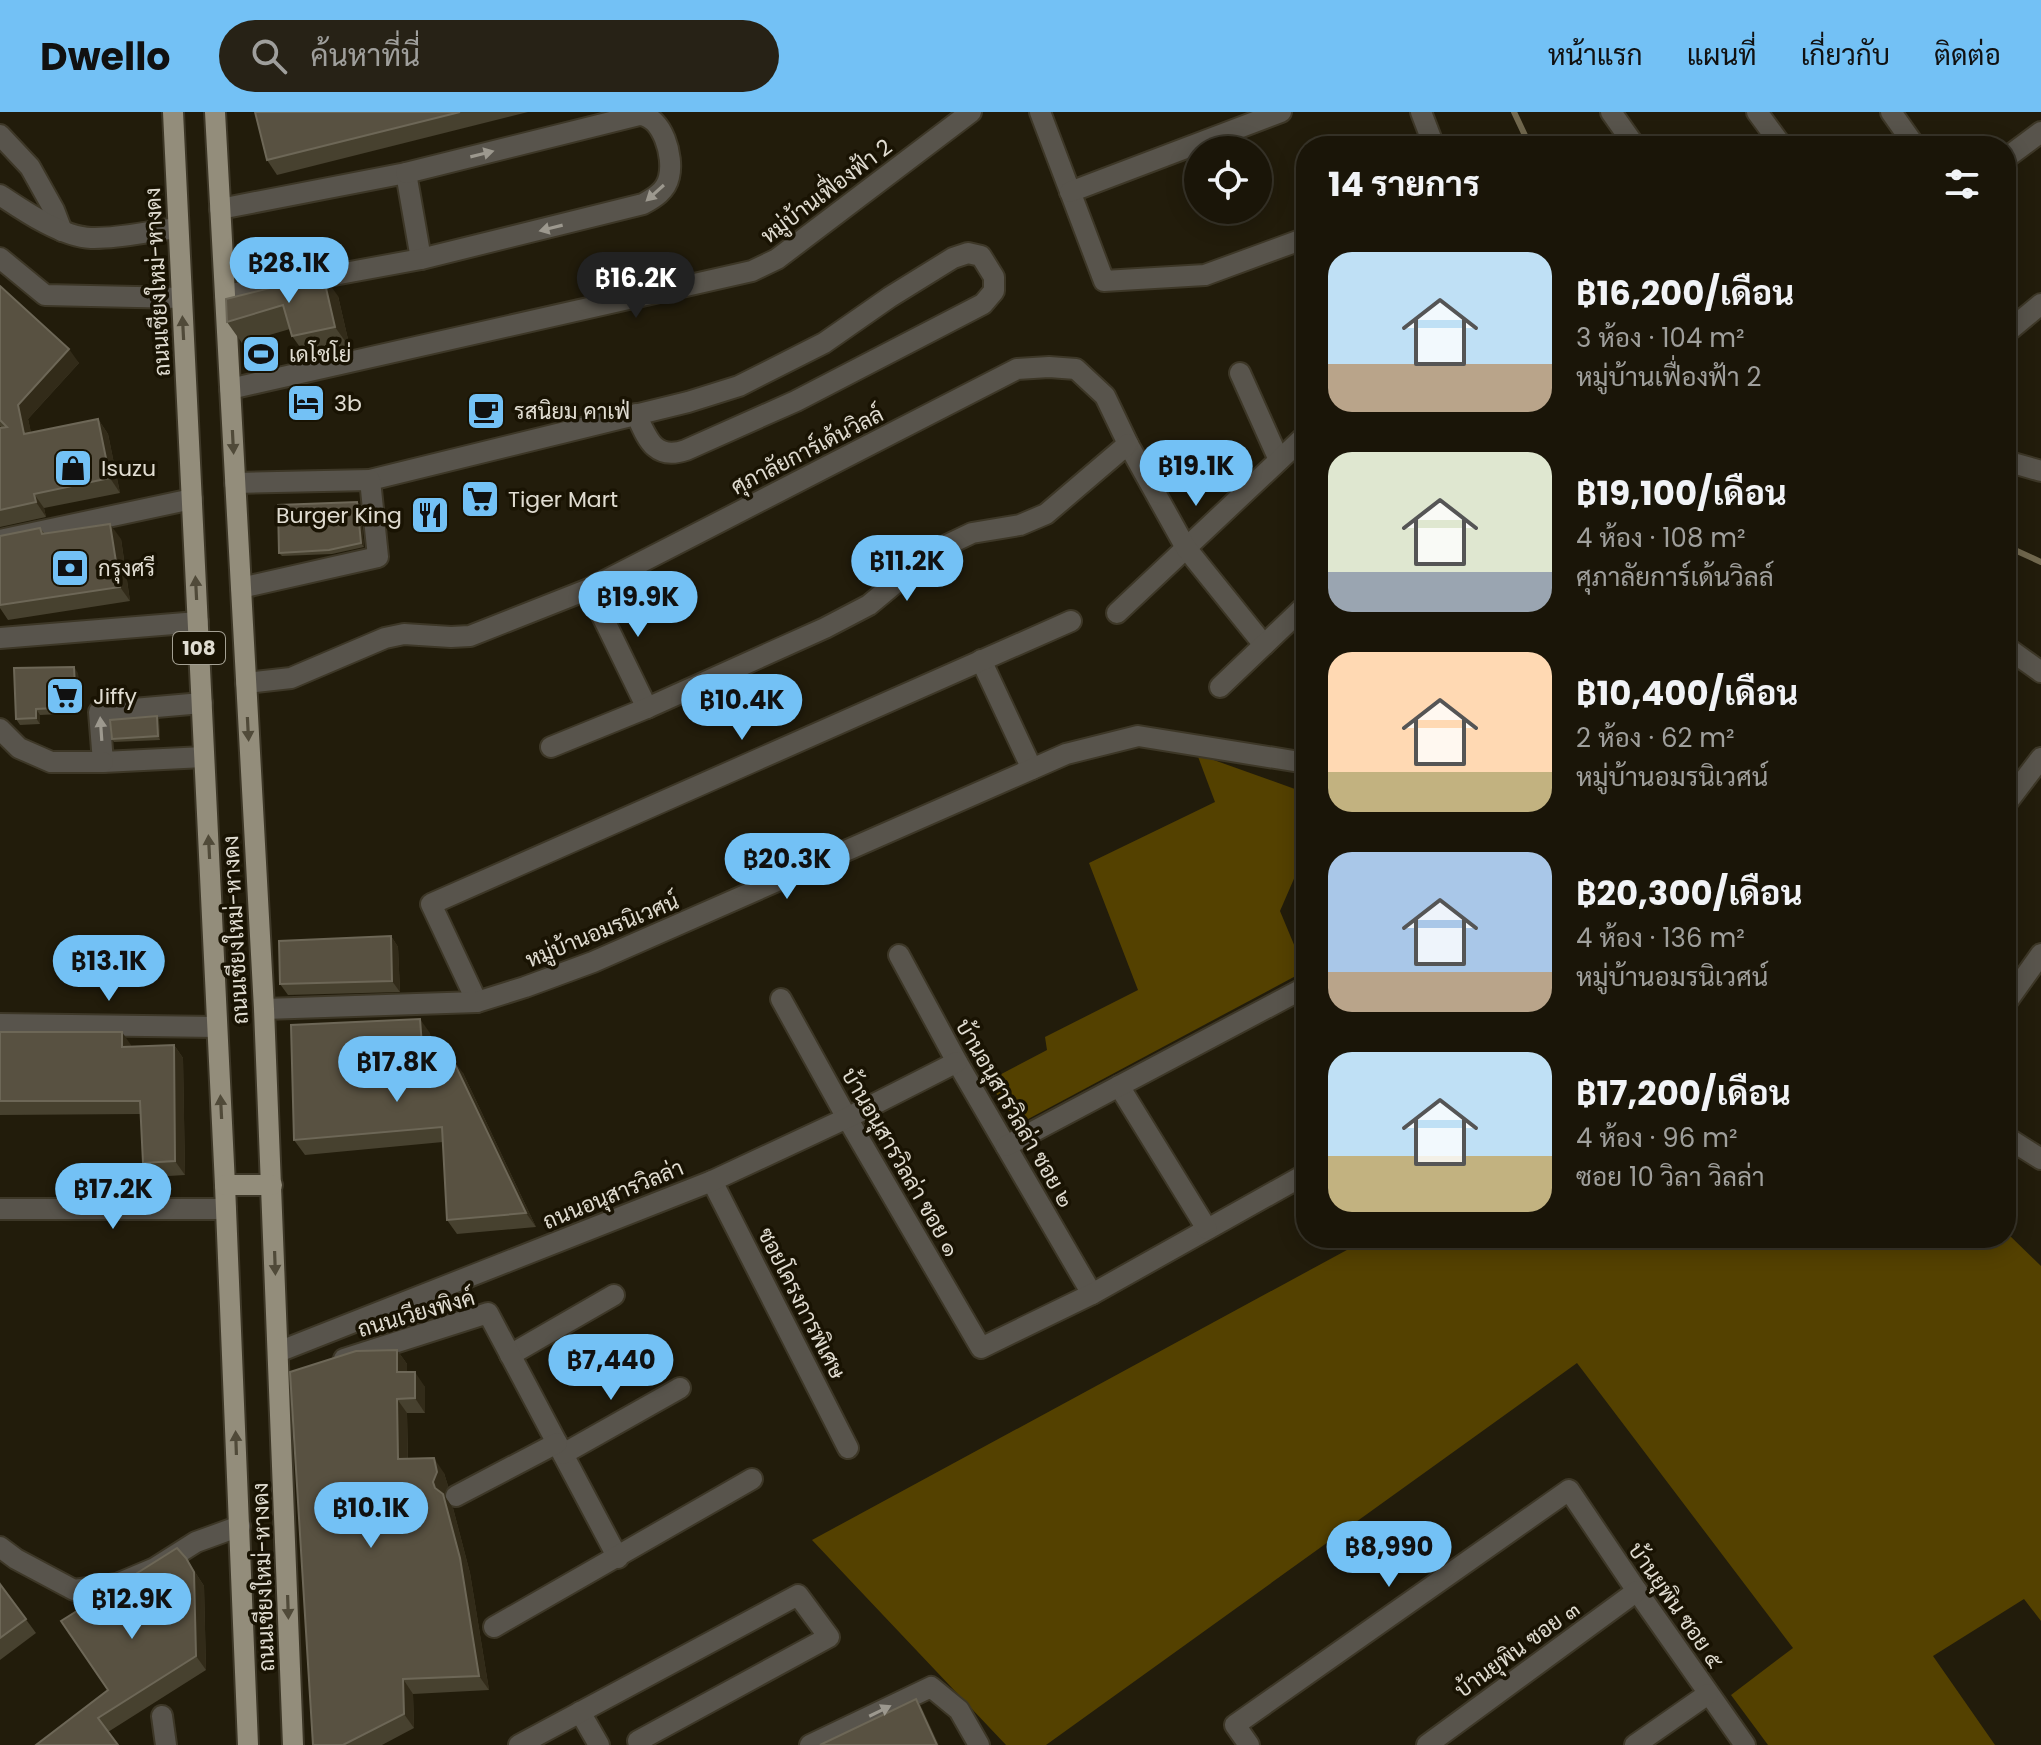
<!DOCTYPE html>
<html lang="th">
<head>
<meta charset="utf-8">
<style>
	body { margin:0; font-family:Poppins,Sarabun,sans-serif; background:#272216; color:#f1f3f6; height:100vh; display:flex; flex-direction:column; font-size:30px; white-space:nowrap }
	* { box-sizing:border-box; margin:0 }
	p { font-size:26px; color:#9f9f9c }
	.icon { flex:none; width:44px; height:44px; fill:none; stroke:currentColor; stroke-width:2; stroke-linecap:round; stroke-linejoin:round }
	.map { position:relative; flex:1; overflow:hidden }
	.drawer { position:absolute; left:1296px; top:24px; width:720px; height:1112px; display:flex; flex-direction:column; background:#1a1508; border-radius:32px; box-shadow:0 4px 20px #0003,0 0 0 2px #383429 }
	.drawer>* { flex:none }
	.controls { position:absolute; left:1184px; top:24px; display:grid; gap:16px }
	.controls a { display:grid; place-items:center; width:88px; height:88px; border-radius:50%; background:#1a1508; box-shadow:0 4px 20px #0003,0 0 0 2px #383429; font-size:40px }
	.price { position:absolute; translate:-50% -68px; padding:0 18px; border-radius:28px; background:#73c1f5; color:#111; font-size:26px; line-height:52px; filter:drop-shadow(0 2px 4px #0008) }
	.price::after { content:''; position:absolute; left:50%; top:48px; width:24px; height:18px; margin-left:-12px; background:inherit; clip-path:polygon(0 0,100% 0,50% 100%) }
	.price.active { background:#222; color:#fff }
	ul { padding:0; list-style:none }
	li { display:flex; align-items:center; gap:24px; height:200px; padding:0 32px }
	li span { display:grid; place-items:center; flex:none; width:224px; height:160px; border-radius:24px; color:#555 }
	li>.icon { margin-inline-start:auto }
	span .icon { width:96px; height:96px; fill:#fffc; stroke-width:1 }
	li b { font-size:34px }
	h2 { display:flex; justify-content:space-between; align-items:center; height:96px; padding:0 32px; font-size:34px }
	header { display:flex; align-items:center; gap:48px; box-sizing:border-box; height:112px; padding:0 40px; background:#73c1f5; color:#111 }
	header strong { font-size:38px }
	nav { display:flex; gap:44px; margin-inline-start:auto; font-size:28px }
	.search { width:560px; height:72px; background:#272216; display:flex; align-items:center; gap:20px; box-sizing:border-box; padding:0 28px; border-radius:44px; color:#9f9f9c; font-size:30px }
	.map>svg:first-child { display:block }
	.green { fill:#544100 }
	.lines { fill:none; stroke-linecap:round; stroke-linejoin:round }
	.stream { stroke:#71684e; stroke-width:6 }
	.minor-casing { stroke:#3d3727; stroke-width:24 }
	.major-casing { stroke:#3d3727; stroke-width:24 }
	.minor { stroke:#58544c; stroke-width:20 }
	.major { stroke:#938d7b; stroke-width:20 }
	.wall { fill:#47412f }
	.shaded-wall { fill:#322b19 }
	.building { fill:#585141; stroke:#6d6757; stroke-width:2 }
	.oneway { fill:#9c988e }
	.oneway2 { fill:#504a39 }
	.labels { text-anchor:middle; stroke-width:7; stroke-linejoin:round; paint-order:stroke }
	.shield { fill:#191303; stroke:#a4a093; stroke-width:2 }
	.shield-label { font-size:20px; font-weight:bold; fill:#e0dcd1 }
	.street-label { font-size:22px; fill:#e0dcd1; stroke:#191303 }
	.poi-label { font-size:22px; fill:#e0dcd1; stroke:#191303; text-anchor:start }
</style>
</head>
<body>
<header>
<strong>Dwello</strong>
<div class="search"><svg class="icon" aria-label="search" viewBox="0 0 24 24"><circle cx="10" cy="10" r="6"/><path d="M15 15l6 6"/></svg>ค้นหาที่นี่</div>
<nav><a>หน้าแรก</a><a>แผนที่</a><a>เกี่ยวกับ</a><a>ติดต่อ</a></nav>
</header>
<div class="map">
<svg width="2041" height="1633" viewBox="0 0 2041 1633">
	<rect width="100%" height="100%" fill="#221c0b"/>
	<g class="green">
		<polygon points="273,233 273,245 251,250 249,239"/>
		<polygon points="1197,642 1306,681 1306,739 1280,799 1305,859 1017,1013 988,969 1047,938 1045,925 1138,878 1089,751 1215,690"/>
		<polygon points="2006,1120 2041,1154 2041,1509 2024,1487 1933,1544 1995,1633 1768,1633 1731,1583 1793,1536 1577,1251 1046,1633 1006,1633 812,1428 1369,1126 2006,1126"/>
	</g>
	<g class="lines">
		<g class="stream">
			<polyline points="1514,0 1530,34"/>
			<polyline points="2006,434 2041,450"/>
		</g>
		<defs>
			<g id="minor">
				<polyline points="1040,0 1104,169 1205,163 1306,126"/>
				<polyline points="1421,0 1434,34"/>
				<polyline points="1611,0 1635,34"/>
				<polyline points="1757,0 1782,34"/>
				<polyline points="1891,0 1915,34"/>
				<polyline points="0,23 30,55 54,98 62,119"/>
				<polyline points="2006,46 2041,20"/>
				<polyline points="1070,80 1281,0"/>
				<path d="M0 83C24 99 62 125 91 126 120 127 149 119 178 116"/>
				<polyline points="220,97 406,61 421,147"/>
				<polyline points="0,146 45,183 182,186"/>
				<path d="M225 183 421 147 643 92C654 86 666 79 669 65 674 45 663 4 639 3L406 61"/>
				<polyline points="2006,221 2041,192"/>
				<polyline points="1240,261 1279,348"/>
				<polyline points="230,277 752,159 777,147 971,0"/>
				<polyline points="2006,349 2041,359"/>
				<path d="M370 368 688 290 739 274 824 231 890 185 953 146 968 141 981 144 994 165V179L983 192 796 289 686 338C654 349 647 326 636 302"/>
				<polyline points="235,371 370,368 378,445 241,476"/>
				<polyline points="0,428 192,387"/>
				<polyline points="589,477 647,596"/>
				<polyline points="1117,501 1306,323"/>
				<polyline points="0,526 198,510"/>
				<polyline points="2006,535 2041,560"/>
				<polyline points="981,548 1032,657"/>
				<polyline points="246,571 291,566 385,526 404,522 451,525 470,524 589,477 1017,257 1049,255 1076,257 1105,284 1128,332 1186,436 1264,533"/>
				<polyline points="1220,575 1306,493"/>
				<polyline points="202,591 99,600 103,650 204,645"/>
				<polyline points="0,617 19,636 51,650 103,650"/>
				<polyline points="551,635 647,596 825,516 869,493 922,449 949,432 972,421 1020,413 1046,402 1128,332"/>
				<polyline points="2006,692 2041,646"/>
				<polyline points="899,843 957,950 1092,1182"/>
				<polyline points="781,887 847,1006 981,1236 1092,1182 1306,1062"/>
				<polyline points="477,890 431,792 1071,509"/>
				<polyline points="2006,891 2041,842"/>
				<polyline points="264,897 477,890 525,875 593,850 1066,642 1138,624 1306,651"/>
				<polyline points="0,912 217,915"/>
				<polyline points="1119,974 1207,1117"/>
				<polyline points="2006,1025 2041,1047"/>
				<polyline points="1006,1034 1306,875"/>
				<polyline points="712,1069 848,1336"/>
				<polyline points="0,1097 226,1097"/>
				<polyline points="278,1240 712,1069 847,1006 957,950"/>
				<polyline points="510,1243 614,1183"/>
				<polyline points="344,1247 488,1201 618,1446"/>
				<polyline points="563,1342 680,1276"/>
				<polyline points="456,1384 557,1331"/>
				<polyline points="0,1435 16,1447 74,1478 117,1472 155,1456 196,1430 240,1414"/>
				<polyline points="494,1515 752,1367"/>
				<polyline points="580,1600 599,1633"/>
				<polyline points="162,1604 166,1633"/>
				<polyline points="519,1633 798,1483 829,1525 638,1629"/>
				<polyline points="810,1633 931,1575 959,1598 979,1633"/>
				<polyline points="1249,1633 1235,1613 1569,1378 1637,1479 1745,1633"/>
				<polyline points="1427,1633 1637,1479"/>
				<polyline points="1635,1633 1708,1582"/>
			</g>
			<g id="major">
				<polyline points="173,0 225,1073 248,1633"/>
				<polyline points="215,0 264,897 293,1633"/>
				<polyline points="225,1073 272,1073"/>
			</g>
		</defs>
		<use href="#minor" class="minor-casing"/>
		<use href="#major" class="major-casing"/>
		<use href="#minor" class="minor"/>
		<use href="#major" class="major"/>
	</g>
	<g class="wall">
		<polygon points="255,0 528,0 277,63 267,48"/>
		<polygon points="0,174 79,251 28,307 31,321 98,307 108,322 120,381 44,396 46,405 0,415 0,316 2,316 0,314"/>
		<polygon points="338,184 350,236 307,245 292,224 290,217 242,231 227,210 226,187"/>
		<polygon points="357,390 360,393 364,435 332,442 282,444 279,441"/>
		<polygon points="40,416 45,422 121,427 130,489 8,508 0,496 0,424"/>
		<polygon points="78,561 80,601 40,603 40,612 20,613 16,607"/>
		<polygon points="157,604 159,608 160,628 114,630 112,627"/>
		<polygon points="391,824 398,835 400,880 288,883 280,872"/>
		<polygon points="0,920 131,933 131,935 174,933 183,946 185,1063 152,1065 143,1051 141,1002 0,1003"/>
		<polygon points="430,921 432,947 463,961 536,1115 457,1122 447,1108 443,1030 305,1043 294,1028"/>
		<polygon points="397,1238 407,1252 407,1260 425,1275 425,1301 407,1301 408,1347 444,1361 448,1374 444,1383 453,1396 470,1461 489,1578 413,1582 414,1616 382,1633 313,1633"/>
		<polygon points="186,1446 204,1474 206,1558 108,1620 36,1633 108,1578"/>
		<polygon points="0,1472 36,1521 0,1548"/>
	</g>
	<g class="shaded-wall">
		<polygon points="323,163 338,184 350,236 335,215"/>
		<polygon points="69,237 79,251 28,307 35,337 24,322 18,293"/>
		<polygon points="98,307 108,322 120,381 110,366"/>
		<polygon points="34,382 44,396 46,405 36,390"/>
		<polygon points="357,390 360,393 364,435 361,431"/>
		<polygon points="110,412 121,427 130,489 120,475"/>
		<polygon points="74,555 78,561 80,601 76,595"/>
		<polygon points="36,597 40,603 40,612 36,606"/>
		<polygon points="157,604 159,608 160,628 158,624"/>
		<polygon points="391,824 398,835 400,880 392,869"/>
		<polygon points="420,907 430,921 433,962 423,947"/>
		<polygon points="122,920 131,933 131,948 122,935"/>
		<polygon points="174,933 183,946 185,1063 175,1049"/>
		<polygon points="452,946 463,961 536,1115 526,1101"/>
		<polygon points="397,1238 407,1252 407,1274 397,1260"/>
		<polygon points="415,1260 425,1275 425,1301 415,1286"/>
		<polygon points="397,1287 407,1301 408,1361 398,1347"/>
		<polygon points="434,1346 444,1361 448,1374 444,1383 453,1396 470,1461 489,1578 479,1564 433,1370"/>
		<polygon points="186,1446 204,1474 206,1558 196,1544"/>
		<polygon points="403,1567 413,1582 414,1616 404,1602"/>
		<polygon points="916,1587 921,1594 939,1633 937,1633"/>
	</g>
	<g class="building">
		<polygon points="255,0 460,0 267,48"/>
		<polygon points="323,163 335,215 292,224 283,193 227,210 226,187"/>
		<polygon points="0,174 69,237 18,293 24,322 98,307 110,366 34,382 36,390 0,398 0,316 7,315 0,308"/>
		<polygon points="357,390 361,431 329,438 279,441 278,393"/>
		<polygon points="110,412 120,475 0,493 0,424 40,416 42,422"/>
		<polygon points="74,555 76,595 36,597 36,606 16,607 14,556"/>
		<polygon points="157,604 158,624 112,627 110,608"/>
		<polygon points="391,824 392,869 280,872 279,829"/>
		<polygon points="420,907 423,947 452,946 526,1101 447,1108 442,1015 294,1028 291,913"/>
		<polygon points="0,920 122,920 122,935 174,933 175,1049 143,1051 140,989 0,989"/>
		<polygon points="397,1238 397,1260 415,1260 415,1286 397,1287 398,1347 434,1346 437,1360 433,1370 435,1376 443,1382 460,1446 479,1564 403,1567 404,1602 343,1633 313,1633 290,1260 356,1239"/>
		<polygon points="177,1436 186,1446 194,1460 196,1544 98,1606 118,1633 36,1633 108,1578 61,1509"/>
		<polygon points="0,1472 26,1507 0,1526"/>
		<polygon points="916,1587 937,1633 820,1633"/>
	</g>
	<defs><path id="oneway-solid" d="M-6-.8H1V-3.2L6.5 0L1 3.2V.8H-6Z" transform="scale(2)"/></defs>
	<g class="oneway">
		<use href="#oneway-solid" transform="translate(482 42) rotate(-14)"/>
		<use href="#oneway-solid" transform="translate(655 81) rotate(138)"/>
		<use href="#oneway-solid" transform="translate(551 116) rotate(166)"/>
		<use href="#oneway-solid" transform="translate(101 617) rotate(-94)"/>
		<use href="#oneway-solid" transform="translate(880 1599) rotate(-26)"/>
	</g>
	<g class="oneway2">
		<use href="#oneway-solid" transform="translate(183 216) rotate(-93)"/>
		<use href="#oneway-solid" transform="translate(233 330) rotate(87)"/>
		<use href="#oneway-solid" transform="translate(196 476) rotate(-93)"/>
		<use href="#oneway-solid" transform="translate(248 617) rotate(87)"/>
		<use href="#oneway-solid" transform="translate(209 735) rotate(-93)"/>
		<use href="#oneway-solid" transform="translate(221 995) rotate(-93)"/>
		<use href="#oneway-solid" transform="translate(275 1151) rotate(88)"/>
		<use href="#oneway-solid" transform="translate(236 1331) rotate(-92)"/>
		<use href="#oneway-solid" transform="translate(288 1495) rotate(88)"/>
	</g>
	<defs>
		<symbol id="stadium-square" viewBox="-11 -11 22 22"><rect x="-9" y="-9" width="18" height="18" rx="4" fill="#73c1f5" stroke="#191303"/><path d="M0-5a6.5 5 0 1 0 0 10a6.5 5 0 1 0 0-10ZM-3.5-1.8h7v3.6h-7Z" fill="#111"/></symbol>
		<symbol id="hotel-square" viewBox="-11 -11 22 22"><rect x="-9" y="-9" width="18" height="18" rx="4" fill="#73c1f5" stroke="#191303"/><path d="M-6-4.5h1.5V1H6V5H4.5V3h-9V5H-6ZM-4 0a1.8 1.8 0 1 1 3.6 0ZM.5 0V-2.5h3Q6-2.5 6 0Z" fill="#111"/></symbol>
		<symbol id="cafe-square" viewBox="-11 -11 22 22"><rect x="-9" y="-9" width="18" height="18" rx="4" fill="#73c1f5" stroke="#191303"/><path d="M-5.5-4.5H6V0H3Q3 3.5 0 3.5H-2.5Q-5.5 3.5-5.5 0ZM3-3.2v2h1.7v-2ZM-6 4.5H4V6H-6Z" fill="#111"/></symbol>
		<symbol id="shop-square" viewBox="-11 -11 22 22"><rect x="-9" y="-9" width="18" height="18" rx="4" fill="#73c1f5" stroke="#191303"/><path d="M-5-2.5h2.3a2.7 3.5 0 0 1 5.4 0H5L5.5 6h-11ZM-1.5-2.5h3a1.5 2.3 0 0 0-3 0Z" fill="#111"/></symbol>
		<symbol id="supermarket-square" viewBox="-11 -11 22 22"><rect x="-9" y="-9" width="18" height="18" rx="4" fill="#73c1f5" stroke="#191303"/><path d="M-6-5.5h2.5l.6 2H6L4.5 2H-2.5L-4.4-4H-6ZM-1.5 3.2a1.3 1.3 0 1 0 .1 0ZM3 3.2a1.3 1.3 0 1 0 .1 0Z" fill="#111"/></symbol>
		<symbol id="restaurant-square" viewBox="-11 -11 22 22"><rect x="-9" y="-9" width="18" height="18" rx="4" fill="#73c1f5" stroke="#191303"/><path d="M-5-6h1v4h1v-4h1v4h1v-4h1v5L-1.5 .5V6h-2V.5L-5-1ZM5-6V6H3V1.5H1.5Q1.5-4 5-6Z" fill="#111"/></symbol>
		<symbol id="bank-square" viewBox="-11 -11 22 22"><rect x="-9" y="-9" width="18" height="18" rx="4" fill="#73c1f5" stroke="#191303"/><path d="M-6-4H6V4H-6ZM0-2.3a2.3 2.3 0 1 0 0 4.6a2.3 2.3 0 1 0 0-4.6Z" fill="#111"/></symbol>
	</defs>
	<g fill-rule="evenodd">
		<use href="#stadium-square" x="239" y="220" width="44" height="44"/>
		<use href="#hotel-square" x="284" y="269" width="44" height="44"/>
		<use href="#cafe-square" x="464" y="277" width="44" height="44"/>
		<use href="#shop-square" x="51" y="334" width="44" height="44"/>
		<use href="#supermarket-square" x="458" y="365" width="44" height="44"/>
		<use href="#restaurant-square" x="408" y="381" width="44" height="44"/>
		<use href="#bank-square" x="48" y="434" width="44" height="44"/>
		<use href="#supermarket-square" x="43" y="562" width="44" height="44"/>
	</g>
	<g class="labels">
		<rect class="shield" x="173" y="520" width="52" height="32" rx="6"/>
		<g class="shield-label">
			<text x="199" y="543">108</text>
		</g>
		<g class="street-label">
			<text transform="translate(826 79) rotate(-37)" y="8">หมู่บ้านเฟื่องฟ้า 2</text>
			<text transform="translate(157 170) rotate(-93)" y="8">ถนนเชียงใหม่-หางดง</text>
			<text transform="translate(807 338) rotate(-27)" y="8">ศุภาลัยการ์เด้นวิลล์</text>
			<text transform="translate(235 818) rotate(-93)" y="8">ถนนเชียงใหม่-หางดง</text>
			<text transform="translate(602 818) rotate(-22)" y="8">หมู่บ้านอมรนิเวศน์</text>
			<text transform="translate(1015 1001) rotate(60)" y="8">บ้านอนุสารวิลล่า ซอย ๒</text>
			<text transform="translate(901 1050) rotate(60)" y="8">บ้านอนุสารวิลล่า ซอย ๑</text>
			<text transform="translate(613 1082) rotate(-22)" y="8">ถนนอนุสารวิลล่า</text>
			<text transform="translate(802 1191) rotate(63)" y="8">ซอยโครงการพิเศษ</text>
			<text transform="translate(416 1201) rotate(-16)" y="8">ถนนเวียงพิงค์</text>
			<text transform="translate(263 1465) rotate(-92)" y="8">ถนนเชียงใหม่-หางดง</text>
			<text transform="translate(1676 1493) rotate(55)" y="8">บ้านยุพิน ซอย ๕</text>
			<text transform="translate(1517 1537) rotate(-36)" y="8">บ้านยุพิน ซอย ๓</text>
		</g>
		<g class="poi-label">
			<text x="289" y="250">เดโชโย่</text>
			<text x="334" y="299">3b</text>
			<text x="514" y="307">รสนิยม คาเฟ่</text>
			<text x="101" y="364">Isuzu</text>
			<text x="508" y="395">Tiger Mart</text>
			<text x="402" y="411" text-anchor="end">Burger King</text>
			<text x="98" y="464">กรุงศรี</text>
			<text x="93" y="592">Jiffy</text>
		</g>
	</g>
</svg>
<div class="controls">
<a><svg class="icon" aria-label="locate" viewBox="0 0 24 24"><circle cx="12" cy="12" r="6"/><path d="M12 2v4M12 18v4M2 12h4M18 12h4"/></svg></a>
</div>
<b class="price" style="left:289px;top:193px">฿28.1K</b>
<b class="price active" style="left:636px;top:208px">฿16.2K</b>
<b class="price" style="left:1196px;top:396px">฿19.1K</b>
<b class="price" style="left:907px;top:491px">฿11.2K</b>
<b class="price" style="left:638px;top:527px">฿19.9K</b>
<b class="price" style="left:742px;top:630px">฿10.4K</b>
<b class="price" style="left:787px;top:789px">฿20.3K</b>
<b class="price" style="left:109px;top:891px">฿13.1K</b>
<b class="price" style="left:397px;top:992px">฿17.8K</b>
<b class="price" style="left:113px;top:1119px">฿17.2K</b>
<b class="price" style="left:611px;top:1290px">฿7,440</b>
<b class="price" style="left:371px;top:1438px">฿10.1K</b>
<b class="price" style="left:1389px;top:1477px">฿8,990</b>
<b class="price" style="left:132px;top:1529px">฿12.9K</b>
<section class="drawer">
<h2>14 รายการ<svg class="icon" aria-label="filters" viewBox="0 0 24 24"><path d="M4 7h16M4 17h16"/><circle cx="9" cy="7" r="2"/><circle cx="15" cy="17" r="2"/></svg></h2>
<ul>
<li><span style="background:linear-gradient(#bfe0f5 70%,#b9a48a 0)"><svg class="icon" aria-label="home" viewBox="0 0 24 24"><path d="M3 11l9-7 9 7M6 9v11h12V9"/></svg></span><div><b>฿16,200/เดือน</b><p>3 ห้อง · 104 m²</p><p>หมู่บ้านเฟื่องฟ้า 2</p></div></li>
<li><span style="background:linear-gradient(#dfe7d0 75%,#9aa5b1 0)"><svg class="icon" aria-label="home" viewBox="0 0 24 24"><path d="M3 11l9-7 9 7M6 9v11h12V9"/></svg></span><div><b>฿19,100/เดือน</b><p>4 ห้อง · 108 m²</p><p>ศุภาลัยการ์เด้นวิลล์</p></div></li>
<li><span style="background:linear-gradient(#ffd9b3 75%,#c2b280 0)"><svg class="icon" aria-label="home" viewBox="0 0 24 24"><path d="M3 11l9-7 9 7M6 9v11h12V9"/></svg></span><div><b>฿10,400/เดือน</b><p>2 ห้อง · 62 m²</p><p>หมู่บ้านอมรนิเวศน์</p></div></li>
<li><span style="background:linear-gradient(#a9c7e8 75%,#b9a48a 0)"><svg class="icon" aria-label="home" viewBox="0 0 24 24"><path d="M3 11l9-7 9 7M6 9v11h12V9"/></svg></span><div><b>฿20,300/เดือน</b><p>4 ห้อง · 136 m²</p><p>หมู่บ้านอมรนิเวศน์</p></div></li>
<li><span style="background:linear-gradient(#bfe0f5 65%,#c2b280 0)"><svg class="icon" aria-label="home" viewBox="0 0 24 24"><path d="M3 11l9-7 9 7M6 9v11h12V9"/></svg></span><div><b>฿17,200/เดือน</b><p>4 ห้อง · 96 m²</p><p>ซอย 10 วิลา วิลล่า</p></div></li>
</ul>
</section>
</div>
</body>
</html>
